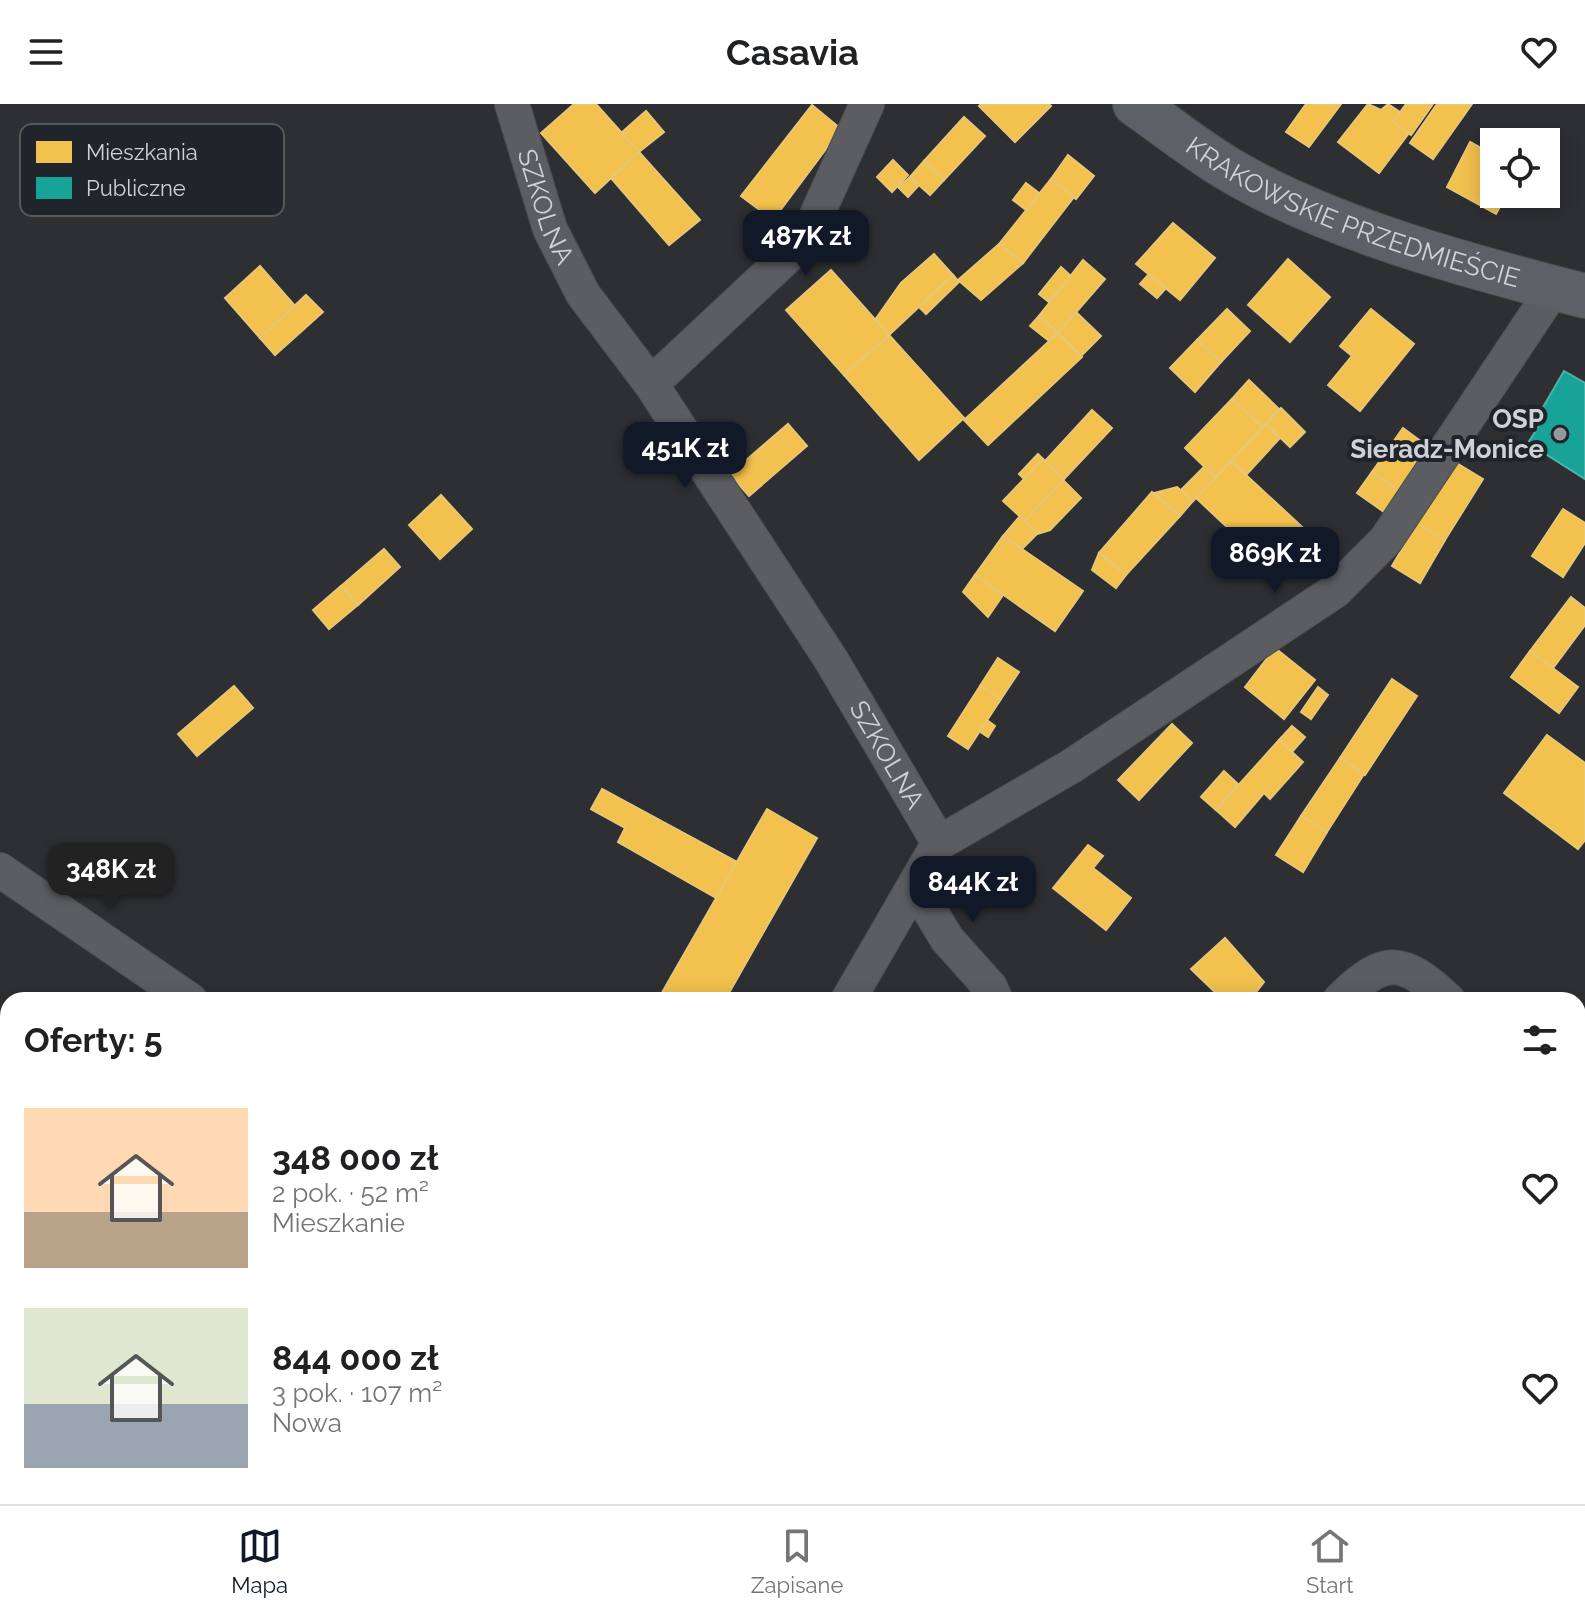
<!DOCTYPE html>
<html lang="pl">
<head>
<meta charset="utf-8">
<style>
	body { margin:0; font-family:Raleway,sans-serif; background:#f2f2f2; color:#202124; height:100vh; display:flex; flex-direction:column; font-size:30px; white-space:nowrap }
	* { box-sizing:border-box; margin:0 }
	p { font-size:26px; color:#757577 }
	.icon { flex:none; width:44px; height:44px; fill:none; stroke:currentColor; stroke-width:2; stroke-linecap:round; stroke-linejoin:round }
	.map { position:relative; flex:1; overflow:hidden }
	.details { position:absolute; left:0px; top:888px; width:1586px; height:512px; display:flex; flex-direction:column; background:#fff; border-radius:24px 24px 0 0; box-shadow:0 4px 20px #0003 }
	.details>* { flex:none }
	.tools { position:absolute; left:1480px; top:24px; display:grid; gap:16px }
	.tools a { display:grid; place-items:center; width:80px; height:80px; border-radius:0px; background:#fff; box-shadow:0 4px 20px #0003; font-size:40px }
	.price { position:absolute; translate:-50% -68px; padding:0 18px; border-radius:16px; background:#111827; color:#fff; font-size:26px; line-height:52px; filter:drop-shadow(0 2px 4px #0008) }
	.price::after { content:''; position:absolute; left:50%; top:48px; width:24px; height:18px; margin-left:-12px; background:inherit; clip-path:polygon(0 0,100% 0,50% 100%) }
	.price.selected { background:#222; color:#fff }
	ul { padding:0; list-style:none }
	li { display:flex; align-items:center; gap:24px; height:200px; padding:0 24px }
	li span { display:grid; place-items:center; flex:none; width:224px; height:160px; border-radius:0px; color:#555 }
	li>.icon { margin-inline-start:auto }
	span .icon { width:96px; height:96px; fill:#fffc; stroke-width:1 }
	li b { font-size:34px }
	h2 { display:flex; justify-content:space-between; align-items:center; height:96px; padding:0 24px; font-size:34px }
	header { display:flex; justify-content:space-between; align-items:center; height:104px; padding:0 24px; background:#fff; font-size:36px; font-weight:700 }
	.tab-bar { display:flex; justify-content:space-around; align-items:center; height:112px; border-top:2px solid #e0e0e0; background:#fff; font-size:22px; color:#757577 }
	.tab-bar a { display:grid; justify-items:center; gap:4px }
	.tab-bar .selected { color:#111827 }
	.map>svg:first-child { display:block }
	.homes { fill:#f2c14e; stroke:#e7c676; stroke-width:2 }
	.public { fill:#17a398; stroke:#4eb1aa; stroke-width:2 }
	.lines { fill:none; stroke-linecap:round; stroke-linejoin:round }
	.minor-casing { stroke:#4a4c4e; stroke-width:36 }
	.major-casing { stroke:#4a4c4e; stroke-width:46 }
	.path { stroke:#616365; stroke-width:5; stroke-dasharray:4 4; stroke-linecap:butt }
	.minor { stroke:#5b5d60; stroke-width:34 }
	.major { stroke:#5d6167; stroke-width:44 }
	.poi-dot { fill:#96989c; stroke:#20252b; stroke-width:3 }
	.labels { text-anchor:middle; stroke-width:8; stroke-linejoin:round; paint-order:stroke }
	.street-label { font-size:26px; fill:#ced1d5; stroke:#20252b }
	.poi-label { font-size:26px; font-weight:bold; fill:#ced1d5; stroke:#20252b; text-anchor:end }
	.key { fill:#20252b; stroke:#54595e; stroke-width:2 }
	.key-label { font-size:22px; fill:#ced1d5 }
</style>
</head>
<body>
<header><svg class="icon" aria-label="menu" viewBox="0 0 24 24"><path d="M4 6h16M4 12h16M4 18h16"/></svg>Casavia<svg class="icon" aria-label="heart" viewBox="0 0 24 24"><path d="M12 20l-8-8c-3-5 5-10 8-4 3-6 11-1 8 4z"/></svg></header>
<div class="map">
<svg width="1585" height="1400" viewBox="0 0 1585 1400">
	<rect width="100%" height="100%" fill="#2d2f32"/>
	<g class="homes">
		<polygon points="574,0 596,0 639,48 595,89 541,29"/>
		<polygon points="981,0 1049,0 1051,2 1015,38 979,2"/>
		<polygon points="1306,0 1341,0 1309,43 1286,28"/>
		<polygon points="1368,0 1381,6 1388,0 1400,8 1393,18 1409,29 1379,69 1338,38"/>
		<polygon points="1406,0 1433,0 1411,31 1393,18"/>
		<polygon points="1437,0 1472,0 1433,55 1410,39"/>
		<polygon points="812,1 841,25 773,116 741,92"/>
		<polygon points="646,7 664,28 639,48 621,29"/>
		<polygon points="964,13 985,32 944,76 924,57"/>
		<polygon points="1470,38 1494,51 1494,90 1507,90 1496,110 1447,83"/>
		<polygon points="639,48 700,116 669,141 611,74"/>
		<polygon points="1068,51 1094,72 1076,95 1051,75"/>
		<polygon points="893,56 908,71 892,88 877,73"/>
		<polygon points="924,57 944,76 930,91 910,73"/>
		<polygon points="910,73 919,81 908,93 898,83"/>
		<polygon points="1051,75 1074,93 1023,159 999,140"/>
		<polygon points="1026,79 1039,89 1026,106 1013,96"/>
		<polygon points="1173,119 1215,154 1180,196 1136,160"/>
		<polygon points="999,140 1023,159 981,196 958,176"/>
		<polygon points="934,150 953,171 889,231 875,216 901,179"/>
		<polygon points="1288,155 1330,193 1290,238 1248,201"/>
		<polygon points="1083,156 1105,175 1058,229 1039,212"/>
		<polygon points="260,162 295,202 260,234 225,194"/>
		<polygon points="1061,163 1071,172 1049,198 1039,190"/>
		<polygon points="831,166 889,231 844,271 786,206"/>
		<polygon points="1149,170 1166,184 1157,194 1140,180"/>
		<polygon points="953,171 959,178 926,210 919,203"/>
		<polygon points="306,191 323,208 275,251 260,234"/>
		<polygon points="1227,205 1250,227 1221,258 1197,236"/>
		<polygon points="1371,205 1414,240 1360,307 1328,281 1352,252 1340,242"/>
		<polygon points="1076,208 1101,232 1081,252 1058,229"/>
		<polygon points="1039,212 1057,228 1049,237 1030,222"/>
		<polygon points="1058,229 1082,253 988,341 964,316"/>
		<polygon points="889,231 964,314 919,356 844,271"/>
		<polygon points="1197,236 1221,258 1195,288 1170,264"/>
		<polygon points="1249,276 1279,305 1262,323 1232,295"/>
		<polygon points="1232,295 1262,323 1216,374 1185,344"/>
		<polygon points="1281,304 1305,328 1290,343 1266,320"/>
		<polygon points="1092,306 1112,324 1064,375 1045,357"/>
		<polygon points="788,320 807,342 749,392 730,370"/>
		<polygon points="1266,320 1280,334 1246,371 1231,357"/>
		<polygon points="1403,324 1430,344 1399,387 1372,368"/>
		<polygon points="1038,350 1043,355 1024,375 1019,370"/>
		<polygon points="1043,355 1064,375 1025,417 1003,397"/>
		<polygon points="1231,357 1313,433 1283,470 1278,471 1196,394"/>
		<polygon points="1455,358 1483,375 1445,436 1417,420"/>
		<polygon points="1204,363 1216,374 1193,397 1181,386"/>
		<polygon points="1372,368 1399,387 1384,408 1357,389"/>
		<polygon points="1063,376 1081,394 1050,426 1037,430 1025,417"/>
		<polygon points="1177,383 1193,397 1180,412 1154,389"/>
		<polygon points="1152,388 1180,412 1126,471 1099,449"/>
		<polygon points="441,391 472,425 440,455 409,421"/>
		<polygon points="1563,405 1585,419 1585,439 1563,473 1532,452"/>
		<polygon points="1020,412 1037,430 1022,445 1003,432"/>
		<polygon points="1417,420 1445,436 1420,479 1392,462"/>
		<polygon points="1003,432 1083,487 1055,527 975,471"/>
		<polygon points="384,445 400,463 358,501 341,482"/>
		<polygon points="1099,449 1126,471 1116,484 1092,466"/>
		<polygon points="975,471 1003,491 988,513 963,488"/>
		<polygon points="341,482 358,501 329,525 313,506"/>
		<polygon points="1571,493 1585,504 1585,521 1553,564 1530,547"/>
		<polygon points="1275,544 1315,576 1284,615 1245,583"/>
		<polygon points="1530,547 1578,583 1559,609 1511,573"/>
		<polygon points="998,554 1019,568 1001,595 980,582"/>
		<polygon points="1392,575 1417,592 1365,671 1340,654"/>
		<polygon points="234,582 253,604 197,652 178,630"/>
		<polygon points="980,582 1001,595 968,645 948,632"/>
		<polygon points="1318,583 1328,591 1311,615 1301,608"/>
		<polygon points="987,616 995,622 988,633 979,627"/>
		<polygon points="1172,620 1192,639 1139,696 1118,676"/>
		<polygon points="1292,622 1305,633 1292,648 1279,636"/>
		<polygon points="1547,631 1585,659 1585,736 1578,745 1504,689"/>
		<polygon points="1279,636 1303,658 1270,695 1264,689 1235,723 1216,706"/>
		<polygon points="1340,654 1364,670 1327,728 1301,712"/>
		<polygon points="1224,667 1238,680 1216,706 1201,693"/>
		<polygon points="602,685 737,758 716,794 618,738 625,724 591,705"/>
		<polygon points="767,705 817,734 725,896 668,896 660,892"/>
		<polygon points="1301,712 1327,728 1303,768 1276,751"/>
		<polygon points="1088,741 1103,752 1093,764 1131,794 1106,826 1053,784"/>
		<polygon points="1225,834 1264,878 1250,896 1223,896 1191,865"/>
		<polygon points="1578,1275 1585,1283 1585,1302 1578,1308"/>
		<polygon points="1585,1339 1585,1361 1578,1353 1578,1345"/>
		<polygon points="1157,1392 1174,1392 1165,1400"/>
		<polygon points="1174,1392 1196,1392 1203,1400 1165,1400"/>
		<polygon points="1335,1392 1359,1392 1351,1400 1343,1400"/>
	</g>
	<polygon class="public" points="1564,267 1585,279 1585,375 1528,339 1540,320 1535,317"/>
	<g class="lines">
		<defs>
			<g id="minor">
				<path id="s1" d="M512 0 550 125 583 190 651 280 830 554 939 739"/>
				<polyline points="651,280 793,147 815,115 867,0"/>
				<polyline points="935,759 926,800 947,835 990,883 996,896"/>
				<polyline points="0,766 190,896"/>
				<polyline points="848,896 939,739 1070,663 1335,487 1386,436 1554,184"/>
				<path d="M1340 896C1386 850 1403 855 1448 896"/>
				<polyline points="1578,1008 1585,1014"/>
				<polyline points="1505,1392 1511,1400"/>
			</g>
			<g id="major">
				<path id="s2" d="M1135 0C1165 21 1194 44 1225 63 1325 124 1471 163 1585 192"/>
			</g>
		</defs>
		<use href="#minor" class="minor-casing"/>
		<use href="#major" class="major-casing"/>
		<polyline class="path" points="553,1400 557,1392"/>
		<use href="#minor" class="minor"/>
		<use href="#major" class="major"/>
	</g>
	<circle class="poi-dot" cx="1560" cy="330" r="8"/>
	<g class="labels">
		<g class="street-label">
			<text dy="9" stroke="none"><textPath href="#s1" startOffset="108">SZKOLNA</textPath></text>
			<text dy="9" stroke="none"><textPath href="#s2" startOffset="246">KRAKOWSKIE PRZEDMIEŚCIE</textPath></text>
			<text dy="9" stroke="none"><textPath href="#s1" startOffset="756">SZKOLNA</textPath></text>
		</g>
		<g class="poi-label">
			<text x="1544" y="324">OSP<tspan x="1544" dy="30">Sieradz-Monice</tspan></text>
		</g>
	</g>
	<rect x="20" y="20" width="264" height="92" rx="12" class="key"/>
	<rect x="36" y="37" width="36" height="22" fill="#f2c14e"/>
	<rect x="36" y="73" width="36" height="22" fill="#17a398"/>
	<g class="key-label">
		<text x="86" y="56">Mieszkania</text>
		<text x="86" y="92">Publiczne</text>
	</g>
</svg>
<div class="tools">
<a><svg class="icon" aria-label="locate" viewBox="0 0 24 24"><circle cx="12" cy="12" r="6"/><path d="M12 2v4M12 18v4M2 12h4M18 12h4"/></svg></a>
</div>
<b class="price" style="left:806px;top:174px">487K zł</b>
<b class="price" style="left:685px;top:386px">451K zł</b>
<b class="price" style="left:1275px;top:491px">869K zł</b>
<b class="price selected" style="left:111px;top:807px">348K zł</b>
<b class="price" style="left:973px;top:820px">844K zł</b>
<section class="details">
<h2>Oferty: 5<svg class="icon" aria-label="filters" viewBox="0 0 24 24"><path d="M4 7h16M4 17h16"/><circle cx="9" cy="7" r="2"/><circle cx="15" cy="17" r="2"/></svg></h2>
<ul>
<li><span style="background:linear-gradient(#ffd9b3 65%,#b9a48a 0)"><svg class="icon" aria-label="home" viewBox="0 0 24 24"><path d="M3 11l9-7 9 7M6 9v11h12V9"/></svg></span><div><b>348 000 zł</b><p>2 pok. · 52 m²</p><p>Mieszkanie</p></div><svg class="icon" aria-label="heart" viewBox="0 0 24 24"><path d="M12 20l-8-8c-3-5 5-10 8-4 3-6 11-1 8 4z"/></svg></li>
<li><span style="background:linear-gradient(#dfe7d0 60%,#9aa5b1 0)"><svg class="icon" aria-label="home" viewBox="0 0 24 24"><path d="M3 11l9-7 9 7M6 9v11h12V9"/></svg></span><div><b>844 000 zł</b><p>3 pok. · 107 m²</p><p>Nowa</p></div><svg class="icon" aria-label="heart" viewBox="0 0 24 24"><path d="M12 20l-8-8c-3-5 5-10 8-4 3-6 11-1 8 4z"/></svg></li>
</ul>
</section>
</div>
<nav class="tab-bar">
<a class="selected"><svg class="icon" aria-label="map" viewBox="0 0 24 24"><path d="M3 6l6-2 6 2 6-2v14l-6 2-6-2-6 2zM9 4v14M15 6v14"/></svg>Mapa</a>
<a><svg class="icon" aria-label="saved" viewBox="0 0 24 24"><path d="M7 4h10v16l-5-4-5 4z"/></svg>Zapisane</a>
<a><svg class="icon" aria-label="home" viewBox="0 0 24 24"><path d="M3 11l9-7 9 7M6 9v11h12V9"/></svg>Start</a>
</nav>
</body>
</html>
